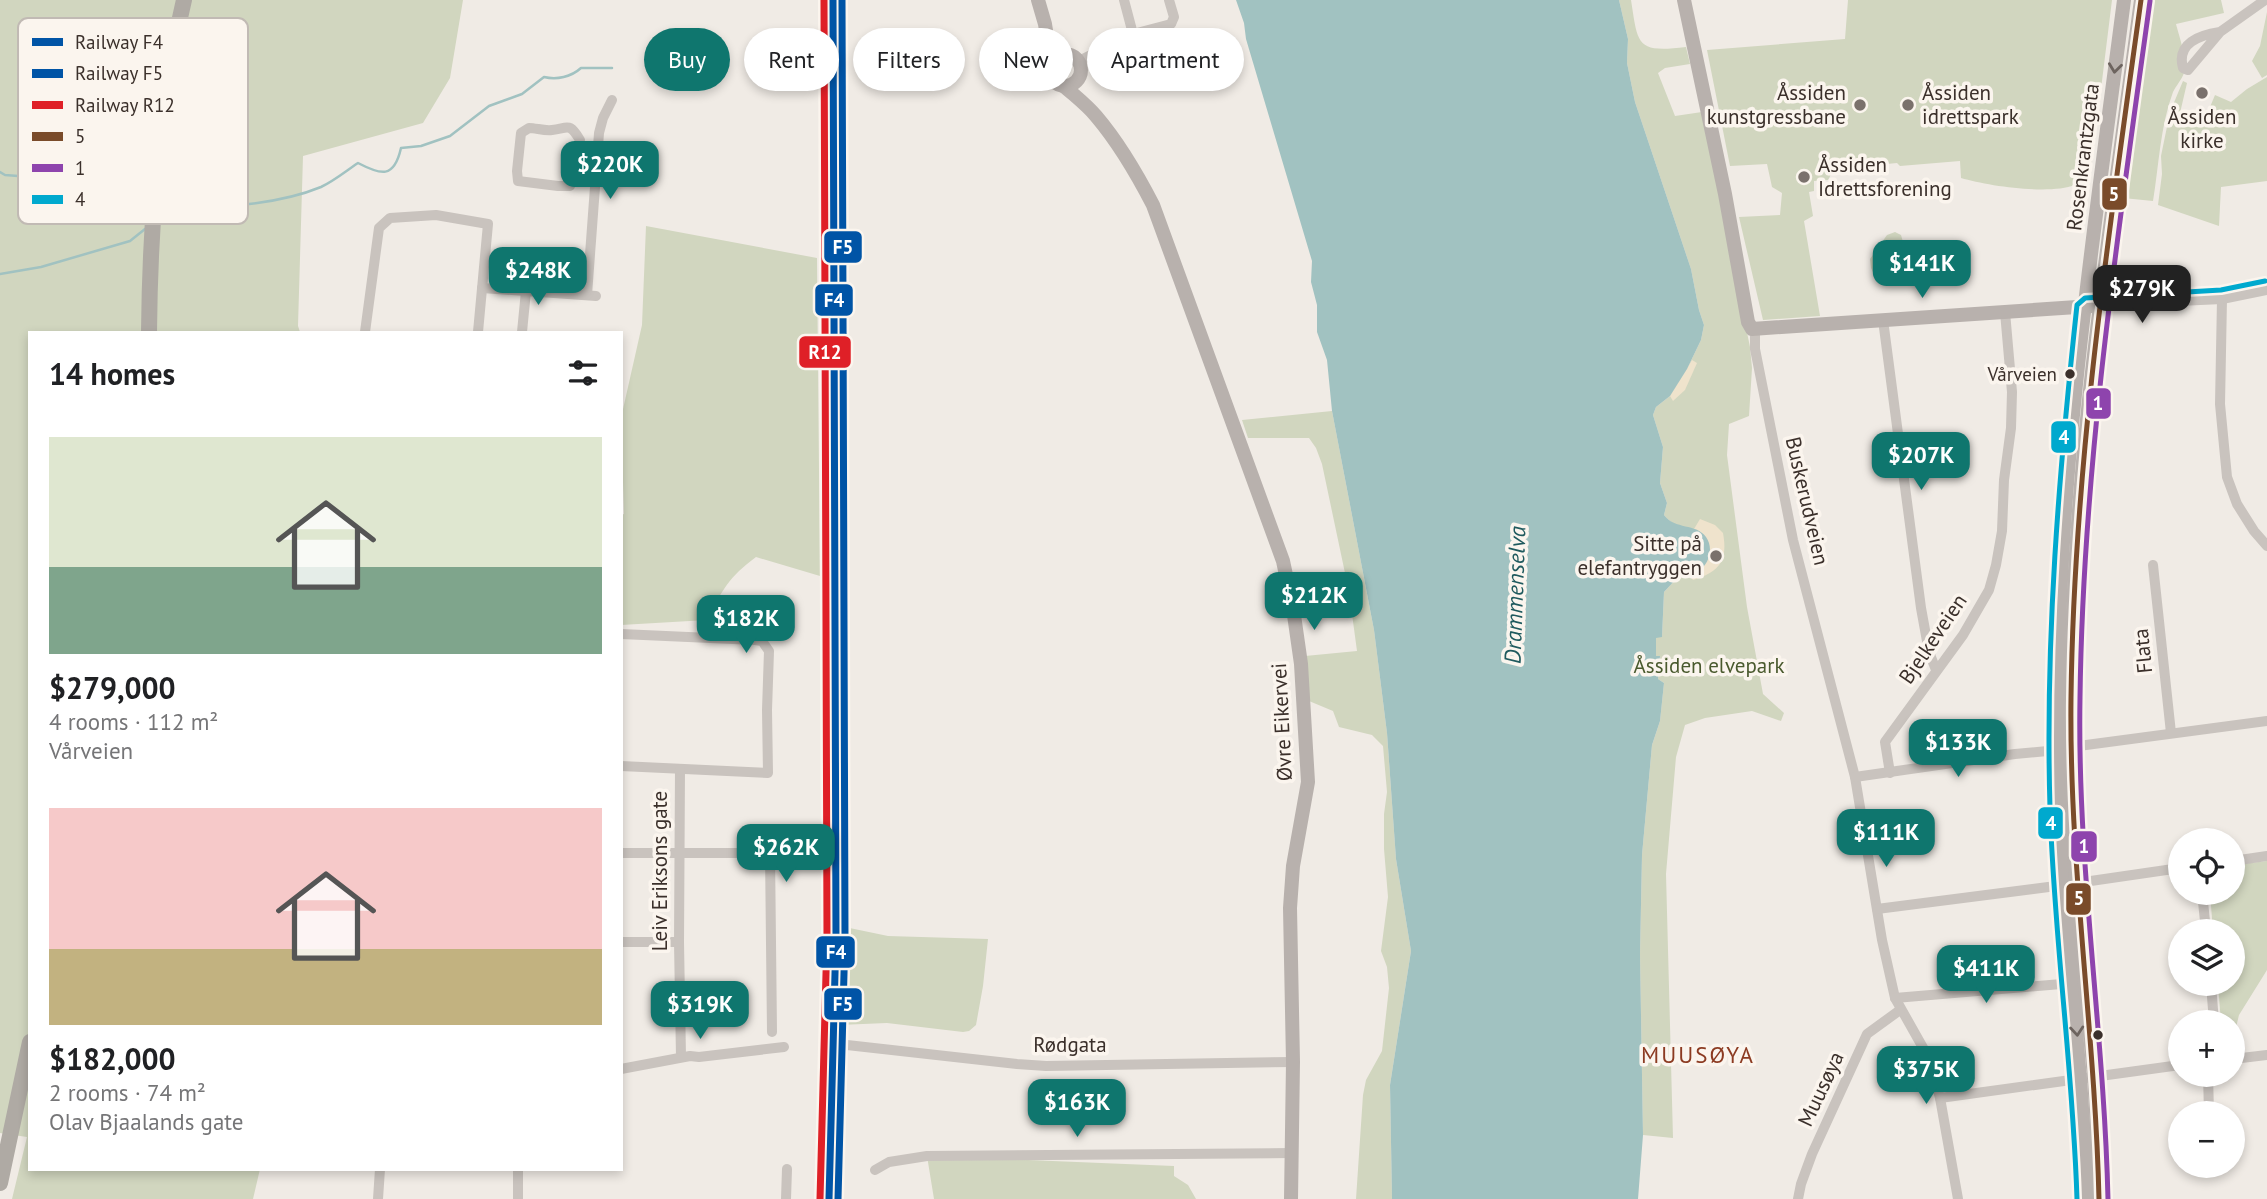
<!DOCTYPE html>
<html lang="en">
<head>
<meta charset="utf-8">
<style>
	body { margin:0; font-family:"PT Sans",sans-serif; background:#f6f6f6; color:#202124; height:100vh; display:flex; flex-direction:column; font-size:26px; white-space:nowrap }
	* { box-sizing:border-box; margin:0 }
	p { font-size:23px; color:#757577 }
	.icon { flex:none; width:38px; height:38px; fill:none; stroke:currentColor; stroke-width:2; stroke-linecap:round; stroke-linejoin:round }
	.map { position:relative; flex:1; overflow:hidden }
	.drawer { position:absolute; left:28px; top:331px; width:595px; height:840px; display:flex; flex-direction:column; background:#fff; border-radius:0px; box-shadow:0 4px 10px #0003 }
	.drawer>* { flex:none }
	.banner { position:absolute; left:644px; top:28px; width:665px; height:63px; display:flex; gap:14px }
	.fabs { position:absolute; left:2168px; top:828px; display:grid; gap:14px }
	.fabs a { display:grid; place-items:center; width:77px; height:77px; border-radius:50%; background:#fff; box-shadow:0 4px 10px #0003; font-size:35px }
	.price { position:absolute; translate:-50% -60px; padding:0 16px; border-radius:14px; background:#0f766e; color:#fff; font-size:23px; line-height:46px; filter:drop-shadow(0 2px 4px #0008) }
	.price::after { content:''; position:absolute; left:50%; top:42px; width:21px; height:16px; margin-left:-10px; background:inherit; clip-path:polygon(0 0,100% 0,50% 100%) }
	.price.on { background:#222; color:#fff }
	ul { padding:0; list-style:none }
	li { display:grid; align-content:center; gap:14px; height:371px; padding:0 21px }
	li span { display:grid; place-items:center; height:217px; border-radius:0px; color:#555 }
	li>.icon { margin-inline-start:auto }
	span .icon { width:126px; height:126px; fill:#fffc; stroke-width:1 }
	li b { font-size:30px }
	h2 { display:flex; justify-content:space-between; align-items:center; height:84px; padding:0 21px; font-size:30px }
	.chip { padding:0 24px; border-radius:32px; background:#fff; box-shadow:0 4px 10px #0003; font-size:24px; line-height:63px }
	.chip.on { background:#0f766e; color:#fff }
	.map>svg:first-child { display:block }
	.green { fill:#d1d6bf }
	.sand { fill:#efe3cc }
	.water { fill:#a1c2c1 }
	.lines { fill:none; stroke-linecap:round; stroke-linejoin:round }
	.stream { stroke:#a1c2c1; stroke-width:2.5 }
	.minor { stroke:#c9c3be; stroke-width:10 }
	.major { stroke:#b8b1ad; stroke-width:14 }
	.highway { stroke:#afaaa4; stroke-width:16 }
	.bus-1-casing { stroke:#fbf5ee; stroke-width:10 }
	.bus-2-casing { stroke:#fbf5ee; stroke-width:10 }
	.bus-3-casing { stroke:#fbf5ee; stroke-width:10 }
	.bus-1 { stroke:#7a4b2a; stroke-width:5 }
	.bus-2 { stroke:#8e44ad; stroke-width:5 }
	.bus-3 { stroke:#00a9ce; stroke-width:5 }
	.rail-1-casing { stroke:#fbf5ee; stroke-width:12 }
	.rail-2-casing { stroke:#fbf5ee; stroke-width:12 }
	.rail-3-casing { stroke:#fbf5ee; stroke-width:12 }
	.rail-1 { stroke:#0054a6; stroke-width:7 }
	.rail-2 { stroke:#0054a6; stroke-width:7 }
	.rail-3 { stroke:#df2027; stroke-width:7 }
	.oneway { stroke:#6d645f }
	.poi-dot { fill:#7a716c; stroke:#fbf5ee; stroke-width:2.5 }
	.bus-dot { fill:#3b302b; stroke:#fbf5ee; stroke-width:2.5 }
	.labels { text-anchor:middle; stroke-width:7; stroke-linejoin:round; paint-order:stroke }
	.bus-label { font-size:19px; fill:#3b302b; stroke:#fbf5ee; text-anchor:end }
	.poi-label { font-size:21px; fill:#3b302b; stroke:#fbf5ee; text-anchor:end }
	.street-label { font-size:21px; fill:#3b302b; stroke:#fbf5ee }
	.park-label { font-size:21px; fill:#4a5a2e; stroke:#fbf5ee }
	.water-label { font-size:23px; font-style:italic; fill:#1f5a5e; stroke:#fbf5ee }
	.neighbourhood-label { font-size:23px; letter-spacing:2px; fill:#8c3b22; stroke:#fbf5ee }
	.key { fill:#fbf5ee; stroke:#c1bab4; stroke-width:2 }
	.key-label { font-size:19px; fill:#3b302b }
	.line-badge { stroke:#fbf5ee; stroke-width:2.5 }
	.badge-label { font-size:19px; text-anchor:middle; font-weight:bold; fill:#fff }
</style>
</head>
<body>
<div class="map">
<svg width="2267" height="1199" viewBox="0 0 2267 1199">
	<rect width="100%" height="100%" fill="#f0ebe5"/>
	<g class="green">
		<polygon points="0,0 463,0 450,78 423,123 303,156 298,326 300,332 30,332 30,1169 260,1169 253,1199 12,1199 27,1137 0,1133"/>
		<path d="M1619 0H1631C1638 45 1636 53 1686 47L1690 64 1665 68 1658 73 1675 116 1702 112 1750 347 1752 368 1749 416 1729 424 1727 455 1747 607 1763 694 1784 713 1781 721 1752 711 1705 718 1685 725 1676 757 1666 874 1673 1138 1643 1135 1640 954 1642 855 1652 745 1660 721 1664 683 1658 679 1660 657 1656 656V637H1662L1664 592 1678 577 1690 576 1709 544C1699 522 1677 533 1664 515L1667 503 1660 483 1663 447 1653 415 1656 407 1670 396 1687 369 1701 340 1704 325 1699 310 1691 269 1635 102 1627 63 1628 39Z"/>
		<path d="M1848 0H2112L2091 170C2086 177 2083 182 2075 185 2049 195 1988 186 1961 178L1960 161 1900 166 1897 163 1834 169 1828 180 1814 181V191L1809 192 1813 216 1804 221 1820 316 1763 320 1739 217 1780 215 1782 193 1772 187 1767 164 1730 166 1707 50 1845 39Z"/>
		<path d="M2150 0H2221L2224 13 2176 24C2179 36 2188 61 2184 73 2182 79 2176 86 2173 92 2160 127 2159 165 2153 201L2123 198 2127 156 2132 151Z"/>
		<polygon points="2267,12 2267,75 2262,78 2252,61 2260,46"/>
		<polygon points="2267,77 2267,181 2221,187 2219,226 2158,205 2162,174 2161,156 2170,112 2183,81 2187,83 2180,113 2188,122 2194,123 2205,119 2215,95 2231,102 2247,89"/>
		<path d="M646 226 817 258 820 576 756 557C729 577 722 590 707 620L621 625V515L624 514 621 418 642 325Z"/>
		<polygon points="1895,232 1901,235 1903,242 1901,249 1894,250 1887,259 1888,271 1874,274 1871,268 1870,259 1887,235"/>
		<polygon points="1332,411 1374,630 1387,733 1396,859 1411,951 1390,1085 1392,1199 1356,1199 1363,1095 1366,1080 1382,1051 1389,988 1387,967 1381,951 1388,897 1384,849 1384,814 1387,792 1383,746 1372,735 1339,727 1333,711 1309,701 1305,656 1357,651 1349,592 1322,464 1316,448 1309,438 1248,438 1242,420"/>
		<polygon points="2267,861 2267,970 2239,1015 2233,1040 2233,1022 2221,1022 2218,984 2233,984 2233,931 2213,931 2210,893 2233,892 2233,865"/>
		<polygon points="840,926 888,936 988,939 983,986 976,1025 969,1031 963,1032 887,1023 839,1025"/>
		<polygon points="927,1156 1174,1166 1174,1176 1188,1185 1196,1199 934,1199"/>
	</g>
	<g class="sand">
		<polygon points="1692,360 1697,363 1685,390 1673,401 1670,396"/>
		<path d="M1700 519 1715 525 1723 533C1728 560 1720 572 1693 580L1690 576 1700 571 1698 530 1694 529Z"/>
	</g>
	<path class="water" d="M1236 0H1619L1628 39 1627 63 1635 102 1691 269 1699 310 1704 325 1701 340 1687 369 1670 396 1656 407 1653 415 1663 447 1660 483 1667 503 1664 515C1675 530 1696 523 1706 537 1714 548 1709 564 1699 571 1692 576 1685 576 1678 577L1664 592 1662 637 1656 638V656H1660L1658 679 1664 683 1660 721 1652 745 1642 855 1640 954 1643 1135 1638 1199H1392L1390 1085 1411 951 1396 859 1387 733 1374 630 1332 411 1327 360 1317 332V305L1311 282 1312 261 1246 39 1244 23Z"/>
	<g class="lines">
		<g class="stream">
			<polyline points="0,172 5,175 57,179 112,171 133,178 150,192"/>
			<path d="M160 201 169 209C218 207 275 206 321 187 334 181 346 171 358 163 381 175 394 179 401 148L421 146 450 136 489 106 522 94 544 77C557 80 571 77 581 68H612"/>
			<polyline points="159,218 169,209"/>
			<polyline points="0,274 41,267 130,241 145,229"/>
		</g>
		<g class="minor">
			<path d="M2220 32C2200 35 2176 43 2183 68L2188 70 2220 32 2265 0"/>
			<polyline points="1133,34 1171,24 1174,17 1169,0"/>
			<polyline points="1079,61 1133,34 1124,0"/>
			<path d="M570 186H558L518 181 517 171 521 133 529 128C536 128 544 131 552 130 569 128 569 122 580 140"/>
			<polyline points="482,288 596,296"/>
			<polyline points="587,295 599,133 603,118 612,100"/>
			<polyline points="2222,299 2220,404 2227,477 2237,504 2254,531 2267,546"/>
			<polyline points="2101,306 2114,304 2222,299 2267,290"/>
			<polyline points="1883,320 1921,608 1929,652 1936,670"/>
			<polyline points="1755,330 1755,349 1793,540 1855,777 1882,940 1895,998 1926,1053 1933,1073 1940,1098 1958,1199"/>
			<polyline points="365,332 379,228 390,218 436,215 488,224 478,332"/>
			<polyline points="522,332 526,291"/>
			<polyline points="2153,565 2171,733"/>
			<polyline points="621,634 755,640 762,641 769,651 767,710 768,773 621,766"/>
			<polyline points="2071,747 2267,721"/>
			<polyline points="680,769 679,942 681,1057"/>
			<polyline points="1890,773 1885,742 1963,635 1989,590 1996,565 2002,531 2004,480 2011,428 2012,392 2005,312"/>
			<polyline points="1855,777 2015,754 2058,750"/>
			<polyline points="621,853 770,853 772,1032"/>
			<polyline points="2233,861 2267,856"/>
			<polyline points="2077,883 2180,868"/>
			<polyline points="2202,892 2206,931"/>
			<polyline points="1877,909 2064,885"/>
			<polyline points="621,942 679,942"/>
			<polyline points="2211,984 2214,1022"/>
			<polyline points="1895,998 2073,983"/>
			<polyline points="847,1045 1017,1064 1046,1066 1293,1062"/>
			<polyline points="2233,1059 2267,1055"/>
			<polyline points="621,1069 690,1056 699,1057 784,1047"/>
			<polyline points="2208,1074 2209,1113"/>
			<polyline points="1940,1098 2180,1065"/>
			<polyline points="875,1170 889,1162 927,1156 1291,1153"/>
			<polyline points="378,1199 380,1169"/>
			<polyline points="518,1199 518,1169"/>
			<polyline points="786,1199 787,1169"/>
			<polyline points="1798,1199 1801,1184 1812,1154 1867,1034 1900,1010"/>
		</g>
		<g class="major">
			<polyline points="1038,0 1045,24 1051,63"/>
			<polyline points="1684,0 1725,194 1748,322 1752,329 2092,306"/>
			<circle cx="1065" cy="70" r="16"/>
			<path d="M1064 86C1075 96 1087 105 1096 116 1119 143 1137 174 1153 205L1283 561 1293 608 1301 664 1308 782 1293 866 1290 908 1293 1062 1291 1199"/>
			<path d="M2086 1199C2084 1082 2068 966 2061 849 2058 793 2058 736 2058 680 2060 452 2095 225 2124 0"/>
			<path d="M2099 1199C2098 1159 2097 1118 2094 1078 2091 1040 2086 1002 2083 964 2074 875 2070 787 2071 698 2072 464 2110 231 2141 0"/>
		</g>
		<g class="highway">
			<path d="M149 332C150 221 158 109 184 0"/>
			<polyline points="0,1183 30,1042"/>
		</g>
		<defs>
			<path id="bus-1" d="M2099 1199C2095 1031 2069 866 2071 698 2074 463 2109 232 2141 0"/>
			<path id="bus-2" d="M2108 1199C2104 1031 2077 866 2080 698 2083 464 2118 233 2150 1"/>
			<path id="bus-3" d="M2077 1199C2073 1068 2054 938 2050 808 2045 640 2059 472 2077 305L2085 298 2221 290 2265 281"/>
		</defs>
		<use href="#bus-1" class="bus-1-casing"/>
		<use href="#bus-2" class="bus-2-casing"/>
		<use href="#bus-3" class="bus-3-casing"/>
		<use href="#bus-1" class="bus-1"/>
		<use href="#bus-2" class="bus-2"/>
		<use href="#bus-3" class="bus-3"/>
		<defs>
			<polyline id="rail-1" points="829,1199 836,936 833,0"/>
			<polyline id="rail-2" points="838,1199 845,936 842,0"/>
			<polyline id="rail-3" points="820,1199 827,936 824,0"/>
		</defs>
		<use href="#rail-1" class="rail-1-casing"/>
		<use href="#rail-2" class="rail-2-casing"/>
		<use href="#rail-3" class="rail-3-casing"/>
		<use href="#rail-1" class="rail-1"/>
		<use href="#rail-2" class="rail-2"/>
		<use href="#rail-3" class="rail-3"/>
	</g>
	<defs><path id="oneway-chevron" d="M-2-3.5L2.5 0L-2 3.5" fill="none" stroke-width="1.6" stroke-linecap="round" stroke-linejoin="round" transform="scale(1.75)"/></defs>
	<g class="oneway">
		<use href="#oneway-chevron" transform="translate(2115 68) rotate(97)"/>
		<use href="#oneway-chevron" transform="translate(2077 1031) rotate(85)"/>
	</g>
	<g class="poi-dot">
		<circle cx="2202" cy="93" r="7"/>
		<circle cx="1860" cy="105" r="7"/>
		<circle cx="1908" cy="105" r="7"/>
		<circle cx="1804" cy="177" r="7"/>
		<circle cx="1716" cy="556" r="7"/>
	</g>
	<g class="bus-dot">
		<circle cx="2070" cy="374" r="6"/>
		<circle cx="2098" cy="1035" r="6"/>
	</g>
	<g class="labels">
		<g class="bus-label">
			<text x="2057" y="381">Vårveien</text>
		</g>
		<g class="poi-label">
			<text x="1846" y="100">Åssiden<tspan x="1846" dy="24">kunstgressbane</tspan></text>
			<text x="1922" y="100" text-anchor="start">Åssiden<tspan x="1922" dy="24">idrettspark</tspan></text>
			<text x="2202" y="124" text-anchor="middle">Åssiden<tspan x="2202" dy="24">kirke</tspan></text>
			<text x="1818" y="172" text-anchor="start">Åssiden<tspan x="1818" dy="24">Idrettsforening</tspan></text>
			<text x="1702" y="551">Sitte på<tspan x="1702" dy="24">elefantryggen</tspan></text>
		</g>
		<g class="street-label">
			<text transform="translate(2083 157) rotate(-83)" y="7">Rosenkrantzgata</text>
			<text transform="translate(1807 501) rotate(77)" y="7">Buskerudveien</text>
			<text transform="translate(1933 639) rotate(-56)" y="7">Bjelkeveien</text>
			<text transform="translate(2143 651) rotate(-96)" y="7">Flata</text>
			<text transform="translate(1282 722) rotate(-93)" y="7">Øvre Eikervei</text>
			<text transform="translate(660 871) rotate(-90)" y="7">Leiv Eriksons gate</text>
			<text x="1070" y="1052">Rødgata</text>
			<text transform="translate(1821 1089) rotate(-65)" y="7">Muusøya</text>
		</g>
		<g class="park-label">
			<text x="1709" y="673">Åssiden elvepark</text>
		</g>
		<g class="water-label">
			<text transform="translate(1515 595) rotate(-88)" y="8">Drammenselva</text>
		</g>
		<g class="neighbourhood-label">
			<text x="1698" y="1063">MUUSØYA</text>
		</g>
	</g>
	<rect x="18" y="18" width="230" height="206" rx="10" class="key"/>
	<rect x="32" y="38" width="31" height="8" fill="#0054a6"/>
	<rect x="32" y="69" width="31" height="9" fill="#0054a6"/>
	<rect x="32" y="101" width="31" height="8" fill="#df2027"/>
	<rect x="32" y="132" width="31" height="9" fill="#7a4b2a"/>
	<rect x="32" y="164" width="31" height="8" fill="#8e44ad"/>
	<rect x="32" y="195" width="31" height="9" fill="#00a9ce"/>
	<g class="key-label">
		<text x="75" y="49">Railway F4</text>
		<text x="75" y="80">Railway F5</text>
		<text x="75" y="112">Railway R12</text>
		<text x="75" y="143">5</text>
		<text x="75" y="175">1</text>
		<text x="75" y="206">4</text>
	</g>
	<g class="line-badge">
		<rect x="2101" y="177" width="27" height="34" rx="7" fill="#7a4b2a"/>
		<rect x="823" y="230" width="40" height="34" rx="7" fill="#0054a6"/>
		<rect x="814" y="283" width="40" height="34" rx="7" fill="#0054a6"/>
		<rect x="798" y="335" width="54" height="34" rx="7" fill="#df2027"/>
		<rect x="2085" y="387" width="27" height="33" rx="7" fill="#8e44ad"/>
		<rect x="2050" y="420" width="27" height="34" rx="7" fill="#00a9ce"/>
		<rect x="2037" y="806" width="27" height="34" rx="7" fill="#00a9ce"/>
		<rect x="2070" y="830" width="28" height="33" rx="7" fill="#8e44ad"/>
		<rect x="2065" y="882" width="27" height="34" rx="7" fill="#7a4b2a"/>
		<rect x="815" y="935" width="41" height="34" rx="7" fill="#0054a6"/>
		<rect x="823" y="987" width="40" height="34" rx="7" fill="#0054a6"/>
	</g>
	<g class="badge-label">
		<text x="2114" y="201">5</text>
		<text x="843" y="254">F5</text>
		<text x="834" y="307">F4</text>
		<text x="825" y="359">R12</text>
		<text x="2098" y="410">1</text>
		<text x="2064" y="444">4</text>
		<text x="2051" y="830">4</text>
		<text x="2084" y="853">1</text>
		<text x="2079" y="905">5</text>
		<text x="836" y="959">F4</text>
		<text x="843" y="1011">F5</text>
	</g>
</svg>
<div class="fabs">
<a><svg class="icon" aria-label="locate" viewBox="0 0 24 24"><circle cx="12" cy="12" r="6"/><path d="M12 2v4M12 18v4M2 12h4M18 12h4"/></svg></a>
<a><svg class="icon" aria-label="layers" viewBox="0 0 24 24"><path d="M12 4l9 5-9 5-9-5zM3 14l9 5 9-5"/></svg></a>
<a>+</a>
<a>−</a>
</div>
<b class="price" style="left:610px;top:201px">$220K</b>
<b class="price" style="left:1922px;top:300px">$141K</b>
<b class="price" style="left:538px;top:307px">$248K</b>
<b class="price on" style="left:2142px;top:325px">$279K</b>
<b class="price" style="left:1921px;top:492px">$207K</b>
<b class="price" style="left:1314px;top:632px">$212K</b>
<b class="price" style="left:746px;top:655px">$182K</b>
<b class="price" style="left:1958px;top:779px">$133K</b>
<b class="price" style="left:1886px;top:869px">$111K</b>
<b class="price" style="left:786px;top:884px">$262K</b>
<b class="price" style="left:1986px;top:1005px">$411K</b>
<b class="price" style="left:700px;top:1041px">$319K</b>
<b class="price" style="left:1926px;top:1106px">$375K</b>
<b class="price" style="left:1077px;top:1139px">$163K</b>
<div class="banner">
<a class="chip on">Buy</a>
<a class="chip">Rent</a>
<a class="chip">Filters</a>
<a class="chip">New</a>
<a class="chip">Apartment</a>
</div>
<section class="drawer">
<h2>14 homes<svg class="icon" aria-label="filters" viewBox="0 0 24 24"><path d="M4 7h16M4 17h16"/><circle cx="9" cy="7" r="2"/><circle cx="15" cy="17" r="2"/></svg></h2>
<ul>
<li><span style="background:linear-gradient(#dfe7d0 60%,#7fa58c 0)"><svg class="icon" aria-label="home" viewBox="0 0 24 24"><path d="M3 11l9-7 9 7M6 9v11h12V9"/></svg></span><div><b>$279,000</b><p>4 rooms · 112 m²</p><p>Vårveien</p></div></li>
<li><span style="background:linear-gradient(#f6c9c9 65%,#c2b280 0)"><svg class="icon" aria-label="home" viewBox="0 0 24 24"><path d="M3 11l9-7 9 7M6 9v11h12V9"/></svg></span><div><b>$182,000</b><p>2 rooms · 74 m²</p><p>Olav Bjaalands gate</p></div></li>
</ul>
</section>
</div>
</body>
</html>
